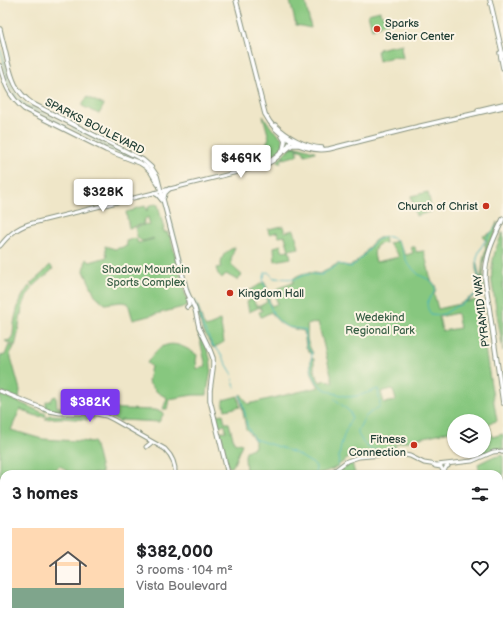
<!DOCTYPE html>
<html lang="en">
<head>
<meta charset="utf-8">
<style>
	body { margin:0; font-family:"Balsamiq Sans",sans-serif; background:#f6f6f6; color:#202124; height:100vh; display:flex; flex-direction:column; font-size:15px; white-space:nowrap }
	* { box-sizing:border-box; margin:0 }
	p { font-size:13px; color:#757577 }
	.icon { flex:none; width:22px; height:22px; fill:none; stroke:currentColor; stroke-width:2; stroke-linecap:round; stroke-linejoin:round }
	.map { position:relative; flex:1; overflow:hidden }
	.side { position:absolute; left:0px; top:470px; width:503px; height:156px; display:flex; flex-direction:column; background:#fff; border-radius:12px 12px 0 0; box-shadow:0 1px 3px #0004 }
	.side>* { flex:none }
	.tools { position:absolute; left:447px; top:414px; display:grid; gap:8px }
	.tools a { display:grid; place-items:center; width:44px; height:44px; border-radius:50%; background:#fff; box-shadow:0 1px 3px #0004; font-size:20px }
	.price { position:absolute; translate:-50% -34px; padding:0 9px; border-radius:4px; background:#fff; color:#222; font-size:13px; line-height:26px; filter:drop-shadow(0 1px 2px #0008) }
	.price::after { content:''; position:absolute; left:50%; top:24px; width:12px; height:9px; margin-left:-6px; background:inherit; clip-path:polygon(0 0,100% 0,50% 100%) }
	.price.active { background:#7c3aed; color:#fff }
	ul { padding:0; list-style:none }
	li { display:flex; align-items:center; gap:12px; height:100px; padding:0 12px }
	li+li { border-top:1px solid #e0e0e0 }
	li span { display:grid; place-items:center; flex:none; width:112px; height:80px; border-radius:0px; color:#555 }
	li>.icon { margin-inline-start:auto }
	span .icon { width:48px; height:48px; fill:#fffc; stroke-width:1 }
	li b { font-size:17px }
	h2 { display:flex; justify-content:space-between; align-items:center; height:48px; padding:0 12px; font-size:17px }
	.map>svg:first-child { display:block }
	.green { fill:#87c77f; stroke:#53825a; fill-rule:evenodd }
	.lines { fill:none; stroke-linecap:round; stroke-linejoin:round }
	.stream { stroke:#45b5bd; stroke-width:1 }
	.secondary-casing { stroke:#87927e; stroke-width:5 }
	.primary-casing { stroke:#87927e; stroke-width:5.5 }
	.secondary { stroke:#fff; stroke-width:3 }
	.primary { stroke:#fff; stroke-width:3.5 }
	.poi-dot { fill:#c8321e; stroke:#fcf5e5; stroke-width:1.5 }
	.labels { text-anchor:middle; stroke-width:4; stroke-linejoin:round; paint-order:stroke }
	.poi-label { font-size:11px; fill:#1f3d34; stroke:#fcf5e5; text-anchor:start }
	.street-label { font-size:11px; fill:#1f3d34; stroke:#fcf5e5 }
	.park-label { font-size:11px; fill:#396047; stroke:#fcf5e5 }
</style>
</head>
<body>
<div class="map">
<svg width="503" height="626" viewBox="0 0 503 626">
	<rect width="100%" height="100%" fill="#fcf5e5"/>
	<filter id="ink" filterUnits="userSpaceOnUse"><feTurbulence type="fractalNoise" baseFrequency=".025" numOctaves="2"/><feDisplacementMap in="SourceGraphic" scale="8" xChannelSelector="R" yChannelSelector="G"/><feConvolveMatrix kernelMatrix="1 2 1 2 8 2 1 2 1" color-interpolation-filters="sRGB"/></filter>
	<filter id="wash" filterUnits="userSpaceOnUse"><feTurbulence type="fractalNoise" baseFrequency=".012" numOctaves="4" result="noise"/><feDisplacementMap in="SourceGraphic" scale="16" xChannelSelector="R" yChannelSelector="G"/><feGaussianBlur stdDeviation="0.9" result="paint"/><feColorMatrix in="noise" values="0 0 0 0 0 0 0 0 0 0 0 0 0 0 0 0 0 1.4 0 .05"/><feComposite in="paint" operator="in"/></filter>
	<g filter="url(#wash)">
		<rect width="100%" height="100%" fill="#efe6c8"/>
		<g class="green">
			<polygon points="295,0 305,0 311,28 296,25 290,1"/>
			<polygon points="380,11 380,13 390,22 380,25 380,26 372,29 368,14"/>
			<polygon points="403,44 401,48 403,58 392,57 379,61 377,51 379,51 379,49 387,47"/>
			<polygon points="87,97 104,105 99,114 82,106"/>
			<path d="M263 116C266 119 269 125 272 129 275 132 279 134 282 138 286 145 280 152 273 155L263 149 269 138Z"/>
			<path d="M291 146C300 145 307 150 315 151V152L305 155 303 151 300 150H298V147C293 145 290 148 287 152L292 148 295 147 297 148 298 155 284 159V155L283 157V159L280 161 281 163H278V160Z"/>
			<polygon points="428,192 432,211 416,216 411,196"/>
			<path d="M157 204V205H158L164 229H163V231H165V233L168 232V236L170 235 184 290 188 302 187 306 133 320 128 303 121 302 105 304 95 295 84 271 86 259 90 262 107 257 105 246 115 249 127 246 126 241 136 238 138 243 154 239 153 238C140 243 138 242 135 228L147 224 150 226 148 217 144 220 145 221 143 222 144 224 129 228 126 212 134 210V209L145 206 147 211C149 204 150 205 157 204Z"/>
			<path d="M497 222C498 233 489 244 486 255 484 261 483 267 483 274 483 280 484 287 483 293L474 296 466 302 477 300 497 421 489 423 492 437 503 434V449C493 449 485 454 476 457L474 451H484V421H454V430L395 444 396 449 384 453 360 455 350 457 333 469 318 474H246L245 456 246 451 255 447V441L249 432 246 429 240 395 241 394 248 404 319 387C312 376 310 371 311 358L314 359V370L319 381 322 382 323 380 330 381 333 383 318 322 307 325C308 330 307 332 307 336 307 342 310 348 313 353L311 354 306 347 304 331C288 328 280 326 271 312L261 317 259 312 262 311 260 307 249 312 247 302 251 299 249 291 264 282C269 289 268 298 271 306L277 304 275 291 278 288 293 283 294 278C302 272 311 272 320 274L337 264 350 266C356 263 361 258 365 253 370 245 374 239 384 236L385 243C383 244 380 243 378 245 373 248 374 257 376 262L399 257C397 251 391 249 389 243L397 241 406 255 413 253 411 247H415L416 252 424 251 431 280 435 285 436 289 434 294 438 309 460 304 479 292 481 289 476 269V262L477 264 479 275 481 280 483 260 486 248 485 244 487 241 486 239H484L483 236C491 234 495 230 497 222ZM264 292 267 302 260 306H256L253 299ZM457 313 460 328 442 331 439 317ZM392 389 393 390 396 400 395 401 384 403 381 392Z"/>
			<polygon points="283,226 285,232 294,230 299,248 289,250 291,258 275,261 274,247 281,245 282,251 289,250 285,236 279,237 277,232 269,234 268,229"/>
			<path d="M503 232V351L492 283C490 265 495 248 503 232Z"/>
			<path d="M235 247C229 264 229 264 242 275L237 280 226 274 222 278 218 274 216 268 221 267C221 255 225 252 235 247Z"/>
			<path d="M50 265 53 269C47 275 40 280 33 287L30 284 43 273Z"/>
			<path d="M29 286 32 289C18 306 21 327 15 346L5 341 10 340 13 335C14 317 18 300 29 286Z"/>
			<polygon points="198,306 203,323 206,327 216,323 217,321 220,320 224,342 213,348 202,329 196,307"/>
			<path d="M197 328C202 341 211 353 211 367 211 376 207 386 207 395H193L169 399 167 409H163L167 398 157 392 148 382 151 366 147 363C162 339 176 340 197 355L196 361 197 369 206 366Z"/>
			<polygon points="9,345 14,347 10,354 20,390 19,399 0,391 0,356 5,355"/>
			<path d="M0 394 46 414V416C37 418 29 413 20 409L11 430 42 439 94 442 102 474 67 473 65 469 60 466 51 472 52 474H36L30 473 29 474H4V482L0 481Z"/>
			<path d="M56 396 57 407 86 409V407L95 408 94 412 55 411 46 410 39 406 46 407V401C50 402 52 400 53 397Z"/>
			<polygon points="238,396 240,407 225,410 223,400"/>
			<polygon points="97,408 155,410 163,412 164,413 159,422 121,420 120,422 111,417 97,413"/>
			<polygon points="223,414 225,423 229,423 234,442 242,444 233,466 230,468 229,467 227,463 220,432 226,431 225,425 219,426 215,416"/>
			<polygon points="49,415 92,416 94,417 94,419 89,418 88,420 61,418 45,419"/>
			<polygon points="503,455 503,484 499,488 499,474 480,474 478,464 490,458"/>
			<polygon points="351,463 352,463 355,474 336,474 346,466"/>
			<polygon points="499,498 503,498 503,564 499,549"/>
		</g>
		<g class="lines">
			<g class="stream">
				<polyline points="0,49 3,57 8,81 11,88 19,100 27,106 52,118 68,127"/>
				<polyline points="72,128 85,134 111,149 138,160"/>
				<polyline points="165,198 190,294"/>
				<polyline points="192,299 196,303 198,309 203,328 207,333 212,345 218,350 232,373 233,381 235,387"/>
				<polyline points="240,395 246,418"/>
				<path d="M335 399 350 412 352 418C343 433 339 450 338 467"/>
				<polyline points="246,420 247,426 254,439 285,449"/>
				<path d="M394 448 380 450H372L364 444 358 434V430L365 417 371 412 379 407 380 404 378 389 361 395 350 397 333 393 323 388 317 382 312 372 311 365 312 353 307 347 305 330C299 328 290 329 284 325 271 317 268 301 266 288 265 286 264 284 263 282 263 279 265 275 265 273L268 272 274 278 295 279 304 275 312 274 321 275 339 264 351 267C356 264 360 259 364 255 371 247 374 239 384 237 390 236 394 238 398 243 403 249 404 258 409 265 412 268 415 271 418 274 423 278 433 279 435 287 437 296 420 299 431 314L439 315 444 314 455 307 462 304 473 296 482 292C482 284 478 277 477 270 473 253 488 236 498 225"/>
				<polyline points="287,450 295,453 315,465 316,467 315,474"/>
				<polyline points="338,474 338,470"/>
				<polyline points="339,622 340,624 340,626"/>
				<polyline points="472,626 474,622"/>
			</g>
		</g>
	</g>
	<g filter="url(#ink)">
		<g class="lines">
			<defs>
				<g id="secondary">
					<polyline points="270,161 277,156 284,149"/>
					<path d="M0 246C8 236 16 228 29 224L266 165C278 159 285 151 292 140"/>
					<path d="M0 391 49 411 60 413H92L106 416 114 420 165 449C172 456 176 464 175 474"/>
					<polyline points="146,447 151,443"/>
					<polyline points="435,466 441,467 443,471"/>
					<polyline points="444,471 446,467 448,466"/>
					<polyline points="330,474 347,461 359,457 393,454 400,454 410,456 424,463 437,465 472,461 493,452 503,451"/>
					<polyline points="499,573 503,573"/>
					<polyline points="423,624 433,622"/>
					<polyline points="174,626 175,622"/>
					<polyline points="402,626 403,624"/>
					<polyline points="408,626 425,622"/>
				</g>
				<g id="primary">
					<path d="M236 0 265 114C276 136 304 153 329 149L408 129 503 107"/>
					<polyline points="490,0 503,56"/>
					<path d="M0 29C2 39 5 49 7 59 12 79 15 92 33 104L143 160 151 167 157 176 187 292 195 309 199 327 210 350 213 358V368L210 390V400L228 474"/>
					<polyline points="500,53 503,68"/>
					<path d="M0 66C5 85 9 96 24 109L106 150 140 163 146 167 151 172 158 184"/>
					<polyline points="478,110 503,104"/>
					<path d="M275 125C287 137 305 147 322 148"/>
					<polyline points="282,136 285,141 283,150"/>
					<polyline points="285,151 292,145 298,145"/>
					<polyline points="154,193 158,195 162,200"/>
					<polyline points="164,197 165,193 169,189"/>
					<path d="M503 219C493 240 485 256 485 279L503 403"/>
					<polyline points="187,307 189,305 188,300"/>
					<polyline points="502,452 503,452"/>
					<polyline points="500,571 503,568"/>
					<polyline points="499,574 503,578"/>
					<polyline points="265,622 266,626"/>
					<polyline points="267,622 268,626"/>
					<polyline points="501,626 503,586"/>
				</g>
			</defs>
			<use href="#secondary" class="secondary-casing"/>
			<use href="#primary" class="primary-casing"/>
			<use href="#secondary" class="secondary"/>
			<use href="#primary" class="primary"/>
		</g>
	</g>
	<g class="poi-dot">
		<circle cx="377" cy="29" r="4"/>
		<circle cx="486" cy="206" r="4"/>
		<circle cx="230" cy="293" r="4"/>
		<circle cx="414" cy="445" r="4"/>
	</g>
	<g class="labels">
		<g class="poi-label">
			<text x="385" y="27">Sparks<tspan x="385" dy="13">Senior Center</tspan></text>
			<text x="478" y="210" text-anchor="end">Church of Christ</text>
			<text x="238" y="297">Kingdom Hall</text>
			<text x="406" y="443" text-anchor="end">Fitness<tspan x="406" dy="13">Connection</tspan></text>
		</g>
		<g class="street-label">
			<text transform="translate(95 126) rotate(27)" y="4">SPARKS BOULEVARD</text>
			<text transform="translate(481 311) rotate(-97)" y="4">PYRAMID WAY</text>
		</g>
		<g class="park-label">
			<text x="146" y="273">Shadow Mountain<tspan x="146" dy="13">Sports Complex</tspan></text>
			<text x="380" y="321">Wedekind<tspan x="380" dy="13">Regional Park</tspan></text>
		</g>
	</g>
</svg>
<div class="tools">
<a><svg class="icon" aria-label="layers" viewBox="0 0 24 24"><path d="M12 4l9 5-9 5-9-5zM3 14l9 5 9-5"/></svg></a>
</div>
<b class="price" style="left:241px;top:179px">$469K</b>
<b class="price" style="left:103px;top:213px">$328K</b>
<b class="price active" style="left:90px;top:423px">$382K</b>
<section class="side">
<h2>3 homes<svg class="icon" aria-label="filters" viewBox="0 0 24 24"><path d="M4 7h16M4 17h16"/><circle cx="9" cy="7" r="2"/><circle cx="15" cy="17" r="2"/></svg></h2>
<ul>
<li><span style="background:linear-gradient(#ffd9b3 75%,#7fa58c 0)"><svg class="icon" aria-label="home" viewBox="0 0 24 24"><path d="M3 11l9-7 9 7M6 9v11h12V9"/></svg></span><div><b>$382,000</b><p>3 rooms · 104 m²</p><p>Vista Boulevard</p></div><svg class="icon" aria-label="heart" viewBox="0 0 24 24"><path d="M12 20l-8-8c-3-5 5-10 8-4 3-6 11-1 8 4z"/></svg></li>
</ul>
</section>
</div>
</body>
</html>
